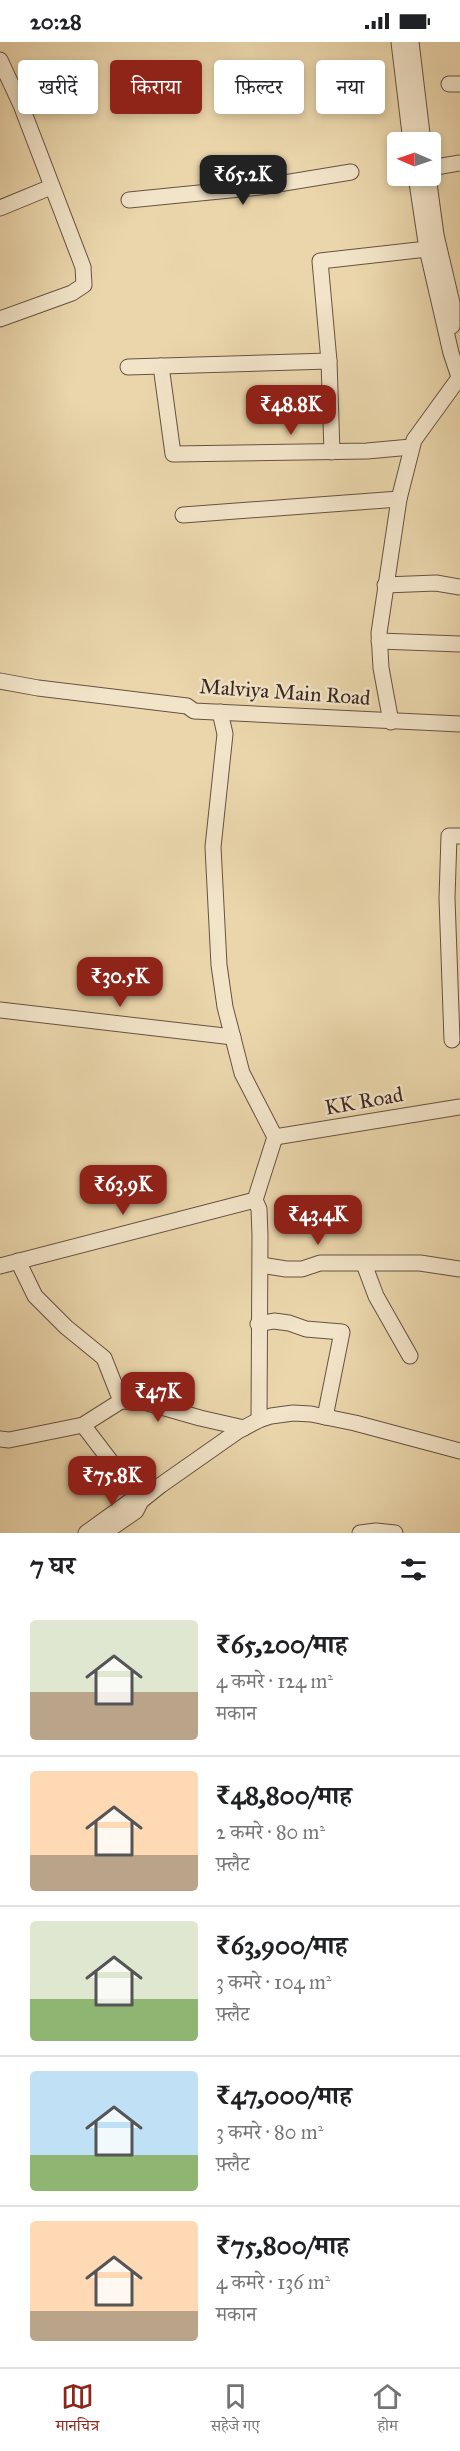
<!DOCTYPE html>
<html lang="hi">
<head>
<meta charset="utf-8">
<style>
	body { margin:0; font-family:"IM FELL Great Primer","Noto Serif Devanagari",serif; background:#f6f6f6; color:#202124; height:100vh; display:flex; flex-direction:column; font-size:22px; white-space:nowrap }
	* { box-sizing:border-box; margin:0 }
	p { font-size:20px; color:#757577 }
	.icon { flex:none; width:33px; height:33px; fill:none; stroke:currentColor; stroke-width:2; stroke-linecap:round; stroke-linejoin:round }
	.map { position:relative; height:1491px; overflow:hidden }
	.panel { display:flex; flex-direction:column; background:#fff; flex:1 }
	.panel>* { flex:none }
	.hud { position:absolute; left:18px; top:18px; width:424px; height:54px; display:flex; gap:12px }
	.needle { width:39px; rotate:272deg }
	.tools { position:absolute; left:387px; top:90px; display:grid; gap:12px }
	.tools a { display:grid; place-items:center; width:54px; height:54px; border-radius:6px; background:#fff; box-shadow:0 3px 9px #0003; font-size:30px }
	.price { position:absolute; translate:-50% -51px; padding:0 14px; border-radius:12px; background:#8f2418; color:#fff; font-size:20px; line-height:39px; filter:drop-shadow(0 2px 3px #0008) }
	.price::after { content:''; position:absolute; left:50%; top:36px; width:18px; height:14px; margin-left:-9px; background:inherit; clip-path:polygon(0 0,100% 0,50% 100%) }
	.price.selected { background:#222; color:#fff }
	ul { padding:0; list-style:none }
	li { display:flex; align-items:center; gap:18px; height:150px; padding:0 30px }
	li+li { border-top:2px solid #e0e0e0 }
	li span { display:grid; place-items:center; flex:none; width:168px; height:120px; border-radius:6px; color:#555 }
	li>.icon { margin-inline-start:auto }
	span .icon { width:72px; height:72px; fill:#fffc; stroke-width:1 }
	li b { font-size:26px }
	h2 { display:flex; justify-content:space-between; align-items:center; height:72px; padding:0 30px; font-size:26px }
	.pill { padding:0 21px; border-radius:6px; background:#fff; box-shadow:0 3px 9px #0003; font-size:21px; line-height:54px }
	.pill.selected { background:#8f2418; color:#fff }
	.status { display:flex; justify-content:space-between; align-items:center; height:42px; padding:0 30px; background:#fff; direction:ltr }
	.status svg { height:16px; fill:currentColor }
	.menu { display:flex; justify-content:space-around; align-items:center; height:84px; border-top:2px solid #e0e0e0; background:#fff; font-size:16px; color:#757577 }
	.menu a { display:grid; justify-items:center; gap:3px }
	.menu .selected { color:#8f2418 }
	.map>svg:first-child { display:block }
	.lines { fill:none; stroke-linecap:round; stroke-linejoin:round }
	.minor-casing { stroke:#665242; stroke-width:17 }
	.minor { stroke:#f2e4c9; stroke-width:15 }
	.labels { text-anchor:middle; stroke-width:5; stroke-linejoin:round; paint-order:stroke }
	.street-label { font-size:21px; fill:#39261f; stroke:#f2e4c9 }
</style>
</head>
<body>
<div class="status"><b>20:28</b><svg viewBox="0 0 49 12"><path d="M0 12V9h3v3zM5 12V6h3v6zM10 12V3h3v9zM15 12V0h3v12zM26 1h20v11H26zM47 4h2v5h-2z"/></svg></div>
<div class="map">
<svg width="460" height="1491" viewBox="0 0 460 1491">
	<rect width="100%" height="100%" fill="#ebd6ac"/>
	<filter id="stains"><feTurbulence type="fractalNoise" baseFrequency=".00333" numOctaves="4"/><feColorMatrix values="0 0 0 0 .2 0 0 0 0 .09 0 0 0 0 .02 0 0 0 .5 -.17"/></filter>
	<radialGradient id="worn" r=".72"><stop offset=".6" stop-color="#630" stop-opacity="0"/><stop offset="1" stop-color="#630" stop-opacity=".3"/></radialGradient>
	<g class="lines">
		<defs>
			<g id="minor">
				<polyline points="399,0 411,100"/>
				<polyline points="411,0 423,100"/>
				<polyline points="0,18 21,63 83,225 84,243 72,251 0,277"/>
				<polyline points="449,42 460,42"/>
				<polyline points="430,126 460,121"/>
				<polyline points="416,134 427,207 451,311 460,338"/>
				<polyline points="428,134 436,193 452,261 452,284"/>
				<polyline points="129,158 260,145 351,130"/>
				<polyline points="0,166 51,145"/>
				<polyline points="161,324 173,412 367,409 411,405"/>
				<polyline points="128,325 329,319"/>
				<polyline points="332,410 329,319 320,219 427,207"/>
				<polyline points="183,473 399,457"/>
				<polyline points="385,543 436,541 460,545"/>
				<polyline points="379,599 460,602"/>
				<polyline points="0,639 38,646 187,664 194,669 460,682"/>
				<polyline points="220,670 225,692 213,805 219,923 225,965 242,1031 275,1095 255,1158 259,1167 260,1193 259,1378"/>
				<polyline points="391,680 381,626 379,591 399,457 414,398 459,336"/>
				<polyline points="0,968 233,995"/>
				<polyline points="452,998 447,856 449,794 460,794"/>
				<polyline points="275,1095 460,1065"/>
				<polyline points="364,1222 376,1254 410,1314"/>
				<polyline points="261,1223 286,1227 302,1227 320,1221 420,1221 460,1227"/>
				<polyline points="0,1224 255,1158"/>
				<polyline points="258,1282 274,1279 289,1281 306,1287 342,1290 325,1375"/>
				<polyline points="121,1359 144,1360 200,1376 244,1386"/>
				<polyline points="83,1383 141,1459"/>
				<polyline points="0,1397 9,1398 83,1383 121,1359 104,1316 66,1285 35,1254 18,1219"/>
				<polyline points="86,1491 129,1460 141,1459"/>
				<polyline points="104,1491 136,1469 141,1459 161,1443 238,1389 259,1378 271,1374 293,1371 311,1372 355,1381 460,1409"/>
				<polyline points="360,1491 376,1489 395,1491"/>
			</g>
		</defs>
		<use href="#minor" class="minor-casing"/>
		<use href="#minor" class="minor"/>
	</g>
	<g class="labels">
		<g class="street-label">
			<text transform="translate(285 650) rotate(4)" y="7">Malviya Main Road</text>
			<text transform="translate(364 1059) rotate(-10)" y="7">KK Road</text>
		</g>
	</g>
	<rect width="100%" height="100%" filter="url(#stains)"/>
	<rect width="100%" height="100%" fill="url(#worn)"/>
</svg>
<div class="tools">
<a><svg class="needle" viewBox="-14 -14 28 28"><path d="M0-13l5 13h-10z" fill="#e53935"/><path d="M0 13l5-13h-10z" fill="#757577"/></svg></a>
</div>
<b class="price selected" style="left:243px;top:164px">₹65.2K</b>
<b class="price" style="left:291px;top:394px">₹48.8K</b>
<b class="price" style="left:120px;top:966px">₹30.5K</b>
<b class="price" style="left:123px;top:1174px">₹63.9K</b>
<b class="price" style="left:318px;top:1204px">₹43.4K</b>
<b class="price" style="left:158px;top:1381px">₹47K</b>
<b class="price" style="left:112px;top:1465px">₹75.8K</b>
<div class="hud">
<a class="pill">खरीदें</a>
<a class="pill selected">किराया</a>
<a class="pill">फ़िल्टर</a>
<a class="pill">नया</a>
</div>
</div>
<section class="panel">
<h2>7 घर<svg class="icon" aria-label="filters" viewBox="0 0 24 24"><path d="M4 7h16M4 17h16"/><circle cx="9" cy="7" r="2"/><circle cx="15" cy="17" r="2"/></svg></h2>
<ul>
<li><span style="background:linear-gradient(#dfe7d0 60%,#b9a48a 0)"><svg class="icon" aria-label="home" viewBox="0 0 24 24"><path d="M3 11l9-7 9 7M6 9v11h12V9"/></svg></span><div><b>₹65,200/माह</b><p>4 कमरे · 124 m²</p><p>मकान</p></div></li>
<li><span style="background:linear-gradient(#ffd9b3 70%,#b9a48a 0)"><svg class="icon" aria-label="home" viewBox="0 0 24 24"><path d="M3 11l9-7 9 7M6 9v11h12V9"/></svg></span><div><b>₹48,800/माह</b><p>2 कमरे · 80 m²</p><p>फ़्लैट</p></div></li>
<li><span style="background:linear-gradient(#dfe7d0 65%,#8fb573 0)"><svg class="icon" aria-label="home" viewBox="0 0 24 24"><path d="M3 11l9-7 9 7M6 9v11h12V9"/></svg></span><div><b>₹63,900/माह</b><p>3 कमरे · 104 m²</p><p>फ़्लैट</p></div></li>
<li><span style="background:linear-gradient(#bfe0f5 70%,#8fb573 0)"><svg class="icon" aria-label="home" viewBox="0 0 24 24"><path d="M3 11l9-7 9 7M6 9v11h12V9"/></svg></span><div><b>₹47,000/माह</b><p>3 कमरे · 80 m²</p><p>फ़्लैट</p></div></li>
<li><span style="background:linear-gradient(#ffd9b3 75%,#b9a48a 0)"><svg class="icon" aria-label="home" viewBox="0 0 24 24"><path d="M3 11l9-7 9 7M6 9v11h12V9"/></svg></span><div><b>₹75,800/माह</b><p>4 कमरे · 136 m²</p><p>मकान</p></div></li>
</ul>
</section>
<nav class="menu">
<a class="selected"><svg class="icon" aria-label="map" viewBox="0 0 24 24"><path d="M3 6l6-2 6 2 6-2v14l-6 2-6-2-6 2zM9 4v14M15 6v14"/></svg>मानचित्र</a>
<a><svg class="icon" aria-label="saved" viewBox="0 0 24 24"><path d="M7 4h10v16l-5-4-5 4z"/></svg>सहेजे गए</a>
<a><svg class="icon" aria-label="home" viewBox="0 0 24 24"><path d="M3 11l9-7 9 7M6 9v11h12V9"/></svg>होम</a>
</nav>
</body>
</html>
